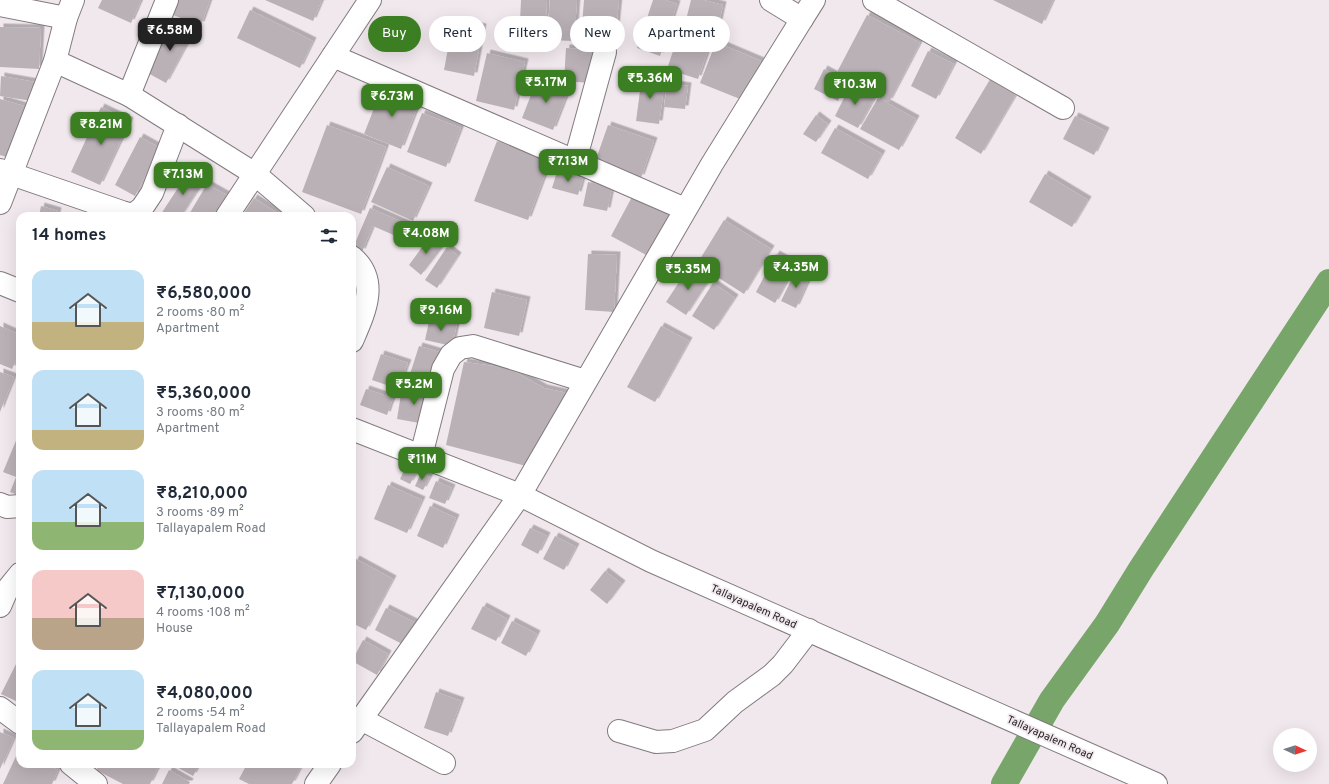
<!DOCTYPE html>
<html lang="en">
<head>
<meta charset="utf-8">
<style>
	body { margin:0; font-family:Overpass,sans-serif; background:#f6f6f7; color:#1f2937; height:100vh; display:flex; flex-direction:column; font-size:15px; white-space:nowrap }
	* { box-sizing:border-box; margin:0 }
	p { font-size:13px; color:#747a83 }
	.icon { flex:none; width:22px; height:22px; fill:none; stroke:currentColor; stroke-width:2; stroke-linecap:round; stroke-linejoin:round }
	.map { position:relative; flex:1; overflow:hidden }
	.drawer { position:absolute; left:16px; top:212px; width:340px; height:556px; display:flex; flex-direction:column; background:#fff; border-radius:12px; box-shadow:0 4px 16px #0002 }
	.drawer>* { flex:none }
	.guide { position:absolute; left:368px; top:16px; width:380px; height:36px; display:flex; gap:8px }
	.needle { width:26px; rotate:93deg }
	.buttons { position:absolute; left:1273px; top:728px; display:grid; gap:8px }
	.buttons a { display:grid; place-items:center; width:44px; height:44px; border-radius:50%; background:#fff; box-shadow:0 4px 16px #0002; font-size:20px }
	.price { position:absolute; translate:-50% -34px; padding:0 9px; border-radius:8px; background:#3c7f22; color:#fff; font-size:13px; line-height:26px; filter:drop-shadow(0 1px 2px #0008) }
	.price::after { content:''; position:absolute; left:50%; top:24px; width:12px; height:9px; margin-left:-6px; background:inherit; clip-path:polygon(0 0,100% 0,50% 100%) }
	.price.selected { background:#222; color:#fff }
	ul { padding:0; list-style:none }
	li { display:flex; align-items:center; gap:12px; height:100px; padding:0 16px }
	li span { display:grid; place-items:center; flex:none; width:112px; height:80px; border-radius:12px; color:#555 }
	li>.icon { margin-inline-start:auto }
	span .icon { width:48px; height:48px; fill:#fffc; stroke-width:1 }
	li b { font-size:17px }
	h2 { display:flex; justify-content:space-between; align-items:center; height:48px; padding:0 16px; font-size:17px }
	.chip { padding:0 14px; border-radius:18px; background:#fff; box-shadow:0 4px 16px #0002; font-size:14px; line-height:36px }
	.chip.selected { background:#3c7f22; color:#fff }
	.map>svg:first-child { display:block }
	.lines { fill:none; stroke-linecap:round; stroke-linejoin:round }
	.canal { stroke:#78a56a; stroke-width:26 }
	.building { fill:#bab1b6; filter:url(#shadow) }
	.minor-casing { stroke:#827a7f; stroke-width:24 }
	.minor { stroke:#fff; stroke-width:22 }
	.labels { text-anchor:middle; stroke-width:3.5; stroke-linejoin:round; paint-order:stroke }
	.street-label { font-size:11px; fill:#272426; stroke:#f1e8ee }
</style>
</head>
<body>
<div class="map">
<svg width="1329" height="784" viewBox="0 0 1329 784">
	<defs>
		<filter id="shadow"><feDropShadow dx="3.5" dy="-3.5" stdDeviation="0" flood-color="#0004"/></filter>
	</defs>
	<rect width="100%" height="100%" fill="#f1e8ee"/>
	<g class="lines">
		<polyline class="canal" points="1004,784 1052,700 1107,624 1141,569 1329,282"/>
	</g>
	<g class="building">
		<polygon points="102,0 141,0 131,23 98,8"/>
		<polygon points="179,0 210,0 201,25 173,15"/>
		<polygon points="265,0 322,0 313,21"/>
		<polygon points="521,0 547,0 544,44 519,43"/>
		<polygon points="550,0 577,0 574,41 547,40"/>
		<polygon points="584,0 619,0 616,29 582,25"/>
		<polygon points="653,0 665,0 677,4 660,56 637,48"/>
		<polygon points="691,0 703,0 723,5 716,36 684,28"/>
		<polygon points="993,0 1053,0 1042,24"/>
		<polygon points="250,10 313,41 300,68 237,38"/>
		<polygon points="867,15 920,43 889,102 836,74"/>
		<polygon points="453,21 483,27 474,76 444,70"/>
		<polygon points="173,22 193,33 166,83 146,72"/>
		<polygon points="0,27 41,28 39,69 0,67"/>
		<polygon points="678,36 709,47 698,79 667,69"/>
		<polygon points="716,42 761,61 745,101 700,83"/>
		<polygon points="566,48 593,50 591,83 564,81"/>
		<polygon points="928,51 954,64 936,99 911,86"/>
		<polygon points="487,53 525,62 514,110 476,101"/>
		<polygon points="824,69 848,82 838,101 814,89"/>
		<polygon points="1,76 35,82 32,101 0,96"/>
		<polygon points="642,76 665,79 659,124 636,121"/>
		<polygon points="992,76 1018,91 981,154 955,138"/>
		<polygon points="538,77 569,89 553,130 522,118"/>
		<polygon points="667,83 688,86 685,109 664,107"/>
		<polygon points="851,84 875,97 858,128 835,116"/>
		<polygon points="382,88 419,103 401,149 364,134"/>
		<polygon points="878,98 916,119 899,150 860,129"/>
		<polygon points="0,99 27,107 13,159 0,155"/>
		<polygon points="101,107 130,121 100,185 71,172"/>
		<polygon points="422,113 461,128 446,167 407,152"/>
		<polygon points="816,115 828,124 816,142 803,134"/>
		<polygon points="1075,116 1106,131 1094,155 1063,139"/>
		<polygon points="327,125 386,147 361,214 302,192"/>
		<polygon points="608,125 654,141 641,178 595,162"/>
		<polygon points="835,128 882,154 868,179 821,153"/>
		<polygon points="140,137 160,148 135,196 115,185"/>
		<polygon points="497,141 550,161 528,220 474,201"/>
		<polygon points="387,167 429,186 413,221 371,202"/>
		<polygon points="189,171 204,181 181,216 164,216 161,214"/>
		<polygon points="557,172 583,178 578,195 552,188"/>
		<polygon points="1045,174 1088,200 1072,227 1029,202"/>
		<polygon points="588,182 612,187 607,211 583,206"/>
		<polygon points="207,184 230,197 219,216 188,216"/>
		<polygon points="633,195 670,215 648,256 611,236"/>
		<polygon points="254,198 282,216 242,216"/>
		<polygon points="41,206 58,211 57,216 39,216"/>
		<polygon points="370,208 411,226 405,240 373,226 362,252 353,248"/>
		<polygon points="724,220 771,249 744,294 697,264"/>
		<polygon points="431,235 444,245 421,275 409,265"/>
		<polygon points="447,247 458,256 437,288 425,280"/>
		<polygon points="588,254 617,255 614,312 585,310"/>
		<polygon points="776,254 796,265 775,303 756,292"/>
		<polygon points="689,267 709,280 686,315 666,302"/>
		<polygon points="796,270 810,277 796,308 781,301"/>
		<polygon points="713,283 735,298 714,330 692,316"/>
		<polygon points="492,292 527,300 519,336 484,328"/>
		<polygon points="437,304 459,307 457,319 435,316"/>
		<polygon points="430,317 457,323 452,346 425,340"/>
		<polygon points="0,326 20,335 20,351 12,369 0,364"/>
		<polygon points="661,326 689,341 655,402 627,387"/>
		<polygon points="419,346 443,353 434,382 410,374"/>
		<polygon points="381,354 408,363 398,389 372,380"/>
		<polygon points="464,362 501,367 497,362 544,388 567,393 530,467 446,445"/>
		<polygon points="0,372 14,377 0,412"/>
		<polygon points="402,388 430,393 425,424 397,419"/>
		<polygon points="366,389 393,398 387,415 360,405"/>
		<polygon points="20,431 20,496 10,492 16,477 3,472"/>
		<polygon points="406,466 417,471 410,484 400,479"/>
		<polygon points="421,473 430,477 423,490 415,486"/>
		<polygon points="436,481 452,488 445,504 429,498"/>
		<polygon points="388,485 422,500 407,533 374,519"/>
		<polygon points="430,506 456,518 443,548 417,536"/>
		<polygon points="530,528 547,536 538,554 521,545"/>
		<polygon points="555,536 576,547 564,570 543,559"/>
		<polygon points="356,559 393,579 366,630 352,623 352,567"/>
		<polygon points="605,571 622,584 607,604 590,590"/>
		<polygon points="483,606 507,619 496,641 471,629"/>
		<polygon points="386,608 416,623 404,645 375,630"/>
		<polygon points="512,621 537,634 526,656 501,643"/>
		<polygon points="363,640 388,654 377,675 352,661"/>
		<polygon points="20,656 20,703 1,694"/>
		<polygon points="436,692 461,701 448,736 424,728"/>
		<polygon points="0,732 14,738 0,769"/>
		<polygon points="18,752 20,753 20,764 45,764 58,770 52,784 3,784"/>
		<polygon points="100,764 160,764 150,784 123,784 96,770"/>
		<polygon points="173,764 200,764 193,776 173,765"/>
		<polygon points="247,764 300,764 302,765 292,784 249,784 239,779"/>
		<polygon points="169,770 190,782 189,784 162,784"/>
	</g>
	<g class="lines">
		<defs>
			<g id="minor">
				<polyline points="874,0 1063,108"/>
				<polyline points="0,5 66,18"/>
				<polyline points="802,19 814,0"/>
				<polyline points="333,56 685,209"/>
				<polyline points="55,61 129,95 255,174 304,216"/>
				<polyline points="129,95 167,0"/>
				<polyline points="575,161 605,52"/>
				<polyline points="0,170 122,212 133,215 142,208 152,193 178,125"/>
				<polyline points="0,203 55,61 66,18 73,0"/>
				<polyline points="227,216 370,0"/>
				<path d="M352 257C380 281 364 313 352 341"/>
				<polyline points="0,283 20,291"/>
				<polyline points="352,429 520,495 651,561 1156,784"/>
				<polyline points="421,456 443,369 451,355 460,348 473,346 585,381"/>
				<polyline points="0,504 7,507 20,506"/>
				<polyline points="0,606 7,590 20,574"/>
				<polyline points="0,708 20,723"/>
				<polyline points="361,719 444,763"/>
				<polyline points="619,731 656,742 673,741 705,730 735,702 772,675 783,664 809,630"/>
				<polyline points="352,732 520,495 712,164 802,19 771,0"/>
				<polyline points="71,764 96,784"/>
				<polyline points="316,784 330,764"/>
			</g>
		</defs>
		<use href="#minor" class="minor-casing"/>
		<use href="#minor" class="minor"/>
	</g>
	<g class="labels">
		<g class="street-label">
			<text transform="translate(754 606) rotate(24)" y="4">Tallayapalem Road</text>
			<text transform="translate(1050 737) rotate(24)" y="4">Tallayapalem Road</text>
		</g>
	</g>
</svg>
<div class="buttons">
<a><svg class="needle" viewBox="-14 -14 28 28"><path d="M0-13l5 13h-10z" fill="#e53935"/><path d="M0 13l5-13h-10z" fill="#747a83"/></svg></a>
</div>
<b class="price selected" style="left:170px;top:52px">₹6.58M</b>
<b class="price" style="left:650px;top:100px">₹5.36M</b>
<b class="price" style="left:546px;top:104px">₹5.17M</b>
<b class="price" style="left:855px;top:106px">₹10.3M</b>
<b class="price" style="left:392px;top:118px">₹6.73M</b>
<b class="price" style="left:101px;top:146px">₹8.21M</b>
<b class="price" style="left:568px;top:183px">₹7.13M</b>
<b class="price" style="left:183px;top:196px">₹7.13M</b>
<b class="price" style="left:426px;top:255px">₹4.08M</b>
<b class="price" style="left:796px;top:289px">₹4.35M</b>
<b class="price" style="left:688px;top:291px">₹5.35M</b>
<b class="price" style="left:441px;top:332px">₹9.16M</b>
<b class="price" style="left:414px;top:406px">₹5.2M</b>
<b class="price" style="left:422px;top:481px">₹11M</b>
<div class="guide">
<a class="chip selected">Buy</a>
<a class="chip">Rent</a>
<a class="chip">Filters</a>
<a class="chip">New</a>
<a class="chip">Apartment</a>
</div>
<section class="drawer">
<h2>14 homes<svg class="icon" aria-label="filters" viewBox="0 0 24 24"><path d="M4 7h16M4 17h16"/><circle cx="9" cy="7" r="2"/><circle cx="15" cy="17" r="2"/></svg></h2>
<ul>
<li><span style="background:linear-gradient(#bfe0f5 65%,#c2b280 0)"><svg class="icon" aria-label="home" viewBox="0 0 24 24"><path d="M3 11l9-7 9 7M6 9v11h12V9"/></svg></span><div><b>₹6,580,000</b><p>2 rooms · 80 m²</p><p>Apartment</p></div></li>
<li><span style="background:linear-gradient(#bfe0f5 75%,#c2b280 0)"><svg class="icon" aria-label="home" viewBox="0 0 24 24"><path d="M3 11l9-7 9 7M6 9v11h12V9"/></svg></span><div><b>₹5,360,000</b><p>3 rooms · 80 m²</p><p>Apartment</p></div></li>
<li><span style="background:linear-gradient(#bfe0f5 65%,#8fb573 0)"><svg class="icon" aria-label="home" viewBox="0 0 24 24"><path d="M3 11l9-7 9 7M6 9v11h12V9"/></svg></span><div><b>₹8,210,000</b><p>3 rooms · 89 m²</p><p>Tallayapalem Road</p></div></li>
<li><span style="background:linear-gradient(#f6c9c9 60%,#b9a48a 0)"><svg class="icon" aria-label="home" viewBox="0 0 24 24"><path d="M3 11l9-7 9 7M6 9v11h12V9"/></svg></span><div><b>₹7,130,000</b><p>4 rooms · 108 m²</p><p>House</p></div></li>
<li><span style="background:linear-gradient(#bfe0f5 75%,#8fb573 0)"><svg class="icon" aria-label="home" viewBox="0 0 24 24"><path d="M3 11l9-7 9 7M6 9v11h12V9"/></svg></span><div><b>₹4,080,000</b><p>2 rooms · 54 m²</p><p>Tallayapalem Road</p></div></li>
</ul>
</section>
</div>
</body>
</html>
